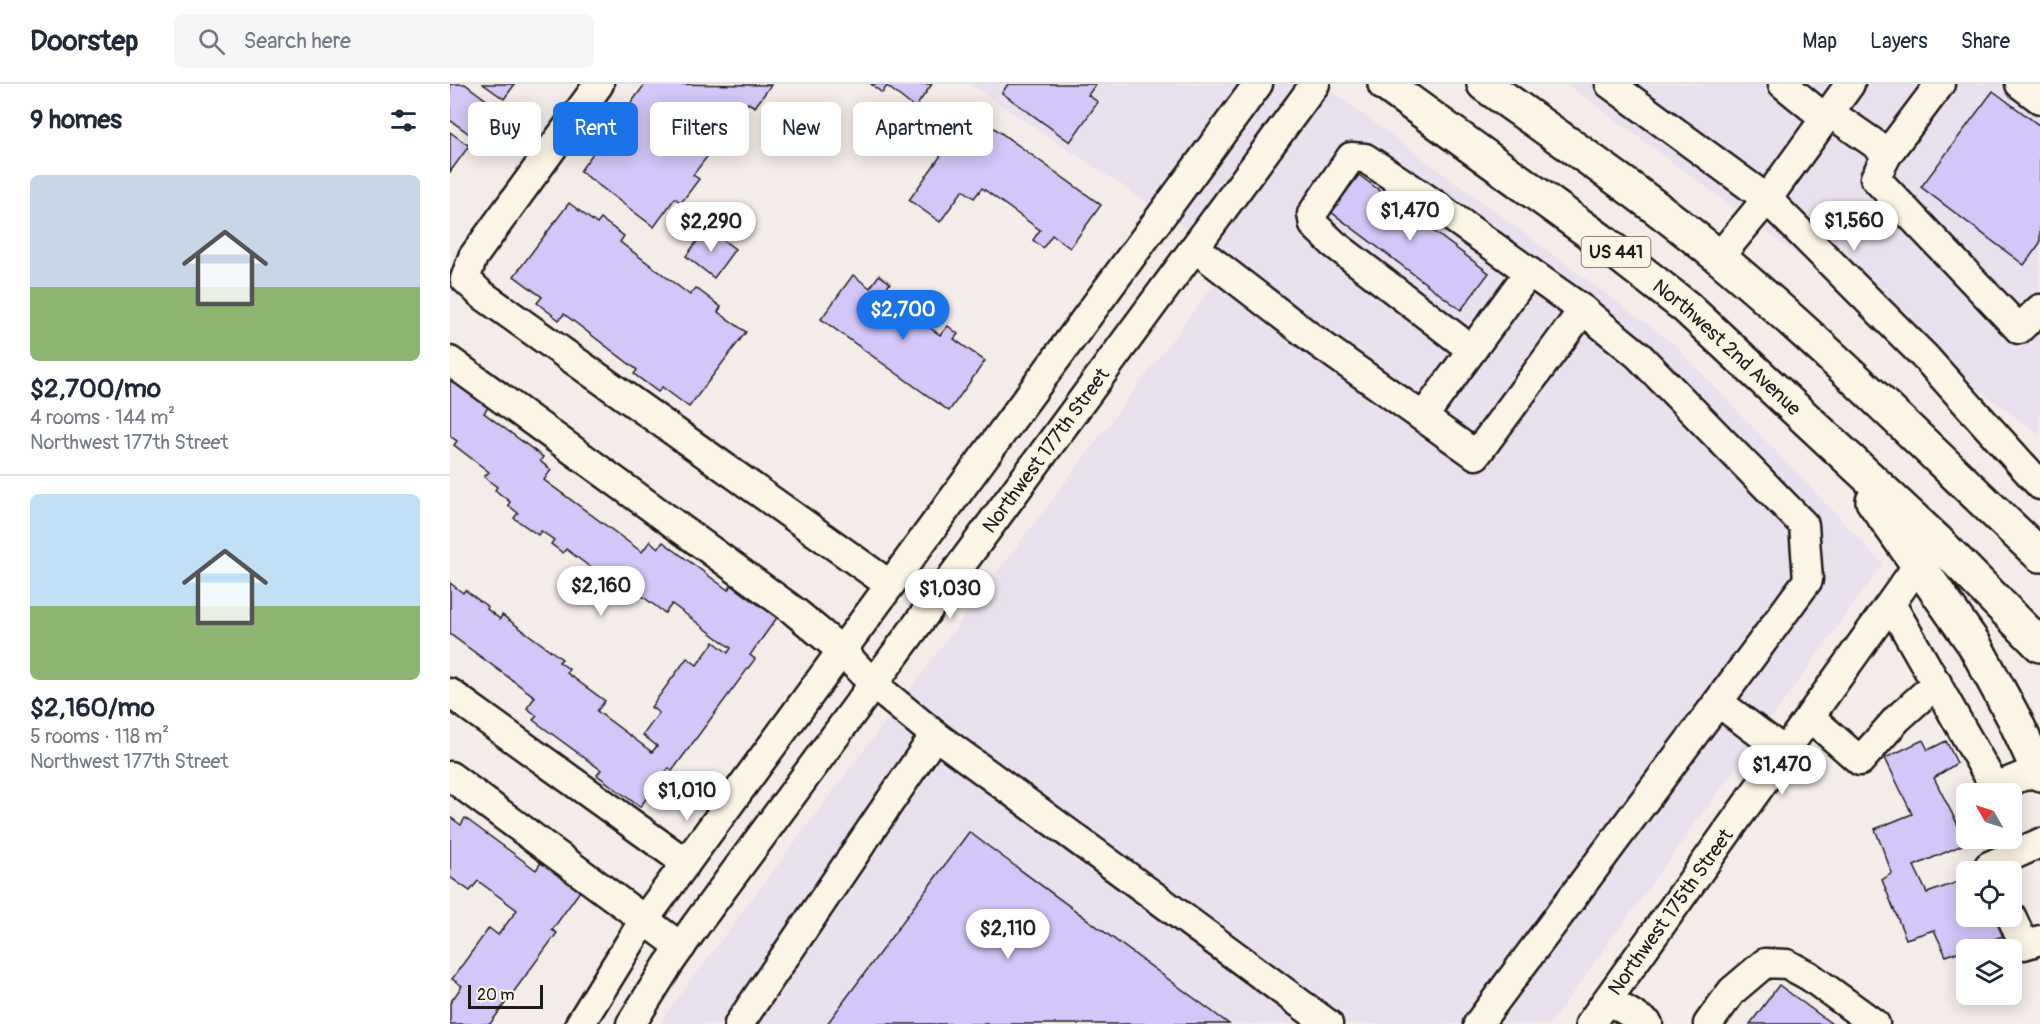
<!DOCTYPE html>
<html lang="en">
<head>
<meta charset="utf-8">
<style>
	body { margin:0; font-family:Pangolin,sans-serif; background:#f6f6f7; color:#1f2937; height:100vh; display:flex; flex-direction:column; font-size:22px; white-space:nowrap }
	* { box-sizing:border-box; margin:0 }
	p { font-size:20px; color:#747a83 }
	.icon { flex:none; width:33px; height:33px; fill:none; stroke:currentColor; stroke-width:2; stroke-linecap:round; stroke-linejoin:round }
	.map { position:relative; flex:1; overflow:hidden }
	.panel { display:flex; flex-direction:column; background:#fff; width:450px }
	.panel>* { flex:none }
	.hud { position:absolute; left:18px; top:18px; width:570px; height:54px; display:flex; gap:12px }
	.needle { width:39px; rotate:309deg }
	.controls { position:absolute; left:1506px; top:699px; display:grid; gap:12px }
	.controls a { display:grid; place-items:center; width:66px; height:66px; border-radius:9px; background:#fff; box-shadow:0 3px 15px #0003; font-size:30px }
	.scale { position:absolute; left:18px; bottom:15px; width:75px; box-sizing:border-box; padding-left:6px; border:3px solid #1c1c1c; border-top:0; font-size:16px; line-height:21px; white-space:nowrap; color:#1c1c1c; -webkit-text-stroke:4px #fcf5e5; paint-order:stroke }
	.price { position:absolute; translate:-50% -51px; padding:0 14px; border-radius:21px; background:#fff; color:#222; font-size:20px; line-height:39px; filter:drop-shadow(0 2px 3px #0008) }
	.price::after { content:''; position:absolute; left:50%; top:36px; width:18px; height:14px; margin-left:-9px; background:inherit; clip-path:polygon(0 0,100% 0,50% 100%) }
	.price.on { background:#1a73e8; color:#fff }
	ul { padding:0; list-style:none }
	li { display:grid; align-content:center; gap:12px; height:318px; padding:0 30px }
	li+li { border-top:2px solid #e0e1e3 }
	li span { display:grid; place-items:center; height:186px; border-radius:9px; color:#555 }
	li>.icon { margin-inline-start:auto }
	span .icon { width:108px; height:108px; fill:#fffc; stroke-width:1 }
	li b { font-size:26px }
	h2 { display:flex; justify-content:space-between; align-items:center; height:72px; padding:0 30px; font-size:26px }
	.pill { padding:0 21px; border-radius:9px; background:#fff; box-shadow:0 3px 15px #0003; font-size:21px; line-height:54px }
	.pill.on { background:#1a73e8; color:#fff }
	header { display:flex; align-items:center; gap:36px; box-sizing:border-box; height:84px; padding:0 30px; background:#fff; border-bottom:2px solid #e0e1e3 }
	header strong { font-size:28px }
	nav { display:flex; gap:33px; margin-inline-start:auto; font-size:21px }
	.search { width:420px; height:54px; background:#f6f6f7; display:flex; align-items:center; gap:15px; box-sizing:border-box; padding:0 21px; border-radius:9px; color:#747a83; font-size:22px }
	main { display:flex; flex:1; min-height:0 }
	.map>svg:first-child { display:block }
	.built { fill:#eae1ee }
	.building { fill:#d3c6f8; stroke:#1c1c1c; stroke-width:1.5 }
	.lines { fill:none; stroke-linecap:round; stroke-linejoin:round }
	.minor-casing { stroke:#1c1c1c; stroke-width:33 }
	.major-casing { stroke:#1c1c1c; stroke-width:38 }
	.minor { stroke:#fcf5e5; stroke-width:28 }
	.major { stroke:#fcf5e5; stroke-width:33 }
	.labels { text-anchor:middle; stroke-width:4.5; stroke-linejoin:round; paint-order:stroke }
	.shield { fill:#fcf5e5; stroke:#5f5d58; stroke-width:1.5 }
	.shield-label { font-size:18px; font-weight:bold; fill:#1c1c1c }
	.street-label { font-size:20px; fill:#1c1c1c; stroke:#fcf5e5 }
</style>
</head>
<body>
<header>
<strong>Doorstep</strong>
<div class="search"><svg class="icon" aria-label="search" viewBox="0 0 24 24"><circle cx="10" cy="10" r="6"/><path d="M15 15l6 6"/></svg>Search here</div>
<nav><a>Map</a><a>Layers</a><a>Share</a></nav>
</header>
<main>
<section class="panel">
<h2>9 homes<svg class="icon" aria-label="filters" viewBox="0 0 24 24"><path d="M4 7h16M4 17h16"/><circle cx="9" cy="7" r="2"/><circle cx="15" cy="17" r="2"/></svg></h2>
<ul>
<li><span style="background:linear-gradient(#c9d6e8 60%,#8fb573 0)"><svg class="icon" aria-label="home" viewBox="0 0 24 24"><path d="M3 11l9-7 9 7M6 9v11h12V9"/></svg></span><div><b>$2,700/mo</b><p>4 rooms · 144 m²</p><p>Northwest 177th Street</p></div></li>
<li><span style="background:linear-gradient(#bfe0f5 60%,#8fb573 0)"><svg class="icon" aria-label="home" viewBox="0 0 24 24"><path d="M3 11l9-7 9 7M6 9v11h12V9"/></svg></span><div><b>$2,160/mo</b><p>5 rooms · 118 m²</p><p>Northwest 177th Street</p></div></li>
</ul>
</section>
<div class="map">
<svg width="1590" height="940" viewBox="0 0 1590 940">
	<rect width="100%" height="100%" fill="#f4ece9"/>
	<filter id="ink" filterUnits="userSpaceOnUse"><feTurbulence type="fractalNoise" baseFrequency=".0167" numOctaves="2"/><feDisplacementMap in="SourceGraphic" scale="12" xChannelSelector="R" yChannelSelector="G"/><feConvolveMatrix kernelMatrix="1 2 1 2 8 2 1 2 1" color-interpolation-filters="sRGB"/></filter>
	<g filter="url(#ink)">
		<g class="built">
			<polygon points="519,0 872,0 1224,260 1433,480 1100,940 211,940 217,928 783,175"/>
			<polygon points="1117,0 1590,0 1590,351"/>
		</g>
		<g class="building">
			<polygon points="0,0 15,0 47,24 25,54 0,36"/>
			<polygon points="33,0 65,0 54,15"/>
			<polygon points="195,0 321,1 305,23 298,19 243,91 249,95 231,119 225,114 204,143 130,87 149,61 143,57 160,33 167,38"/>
			<polygon points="421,0 482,0 465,24 437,2 432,9"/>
			<polygon points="558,0 646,0 638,11 648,18 620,58 552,9"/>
			<polygon points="1543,7 1590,42 1590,159 1574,181 1471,103"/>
			<polygon points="522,28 651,121 620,164 602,151 593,164 583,156 590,146 532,104 524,114 513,106 490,138 459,116"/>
			<polygon points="0,48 19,62 0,88"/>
			<polygon points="909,91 1039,189 1011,226 881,128"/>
			<polygon points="119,119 147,140 151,135 174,152 170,158 240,211 246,204 271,223 268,228 296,248 239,323 212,303 208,308 184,290 187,286 114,230 109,236 87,219 92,213 64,192"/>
			<polygon points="257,144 285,165 264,194 236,172"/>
			<polygon points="403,191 420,204 429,191 440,199 433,210 490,251 498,242 508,250 504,255 535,277 499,327 371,235"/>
			<polygon points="0,291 40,321 34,329 93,373 90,377 101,386 94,396 192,468 200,457 208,464 213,458 278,506 284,498 329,531 300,571 305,575 222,687 219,684 190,723 147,691 151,686 83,636 87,632 77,624 85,613 0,550 0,499 13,509 15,506 38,523 37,525 50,535 52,531 112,575 109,578 119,585 117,589 155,617 147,627 202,668 207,662 193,651 209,629 201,623 237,574 247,581 264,558 278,569 281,564 222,520 215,529 181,504 176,510 116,465 113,469 101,460 104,456 91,447 88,451 64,434 68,429 58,421 60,418 45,406 47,403 34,393 39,388 4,361 7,357 0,352"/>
			<polygon points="1473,656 1478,666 1496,657 1507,679 1484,694 1517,759 1464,782 1477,809 1516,795 1516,832 1549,832 1547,834 1553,852 1496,872 1484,846 1456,855 1432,796 1442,789 1425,745 1462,730 1435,674"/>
			<polygon points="0,733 11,741 15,734 86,786 94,774 133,803 102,846 107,849 40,940 0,940 0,919 12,902 2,895 39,844 48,851 67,826 28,797 20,807 0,793"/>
			<polygon points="519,748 779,940 377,940"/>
			<polygon points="1329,901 1382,940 1300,940"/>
		</g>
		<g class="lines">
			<defs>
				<g id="minor">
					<polyline points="149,0 23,173 15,195 31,210 440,501"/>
					<polyline points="1160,0 1317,115 1476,274 1590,401"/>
					<polyline points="1333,0 1376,35"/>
					<polyline points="1570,0 1590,15"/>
					<polyline points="1380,29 1438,69 1425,94 1569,245 1590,225"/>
					<polyline points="1438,69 1490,0"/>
					<polyline points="745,164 863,255 1026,371 1133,226"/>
					<polyline points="1269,173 1317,115 1400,0"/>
					<polyline points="1022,266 884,160 864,141 862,130 901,73 915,74 971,111 1133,226 1188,271 1354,441 1358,496 1268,618"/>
					<polyline points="0,277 344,527 392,567 424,601 485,651 878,940"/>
					<polyline points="973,333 1079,188"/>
					<polyline points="1441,520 1542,698 1553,700 1588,686"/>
					<polyline points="0,609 236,779"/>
					<polyline points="1360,633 1410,677 1447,635 1487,599"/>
					<polyline points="0,692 231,863"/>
					<polyline points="1541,788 1539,782 1590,759"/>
					<polyline points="1561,832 1574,861 1590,856"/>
					<polyline points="1158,916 1198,940"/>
					<polyline points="130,940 194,836 808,0"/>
					<path id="s1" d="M181 940 218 881 246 841 865 0"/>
					<polyline points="289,940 485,651"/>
					<polyline points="1028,940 1268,618 1335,668"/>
					<path id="s2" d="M1140 940 1468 481"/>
					<polyline points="1258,940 1282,907 1315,879 1337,880 1359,892 1425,940"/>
				</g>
				<g id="major">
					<path id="s3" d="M935 0 1149 155 1236 223 1488 458 1590 561"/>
					<path d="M1034 0C1113 57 1196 112 1271 175 1382 268 1485 372 1590 471"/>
					<polyline points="1423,417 1524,560 1564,634 1590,690"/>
				</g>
			</defs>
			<use href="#minor" class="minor-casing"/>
			<use href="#major" class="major-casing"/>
			<use href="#minor" class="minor"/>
			<use href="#major" class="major"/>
		</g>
	</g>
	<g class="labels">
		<rect class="shield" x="1131.5" y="153" width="69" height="30" rx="4.5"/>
		<g class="shield-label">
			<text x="1166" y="174">US 441</text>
		</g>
		<g class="street-label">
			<text dy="7" stroke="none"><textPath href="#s3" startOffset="432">Northwest 2nd Avenue</textPath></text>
			<text dy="7" stroke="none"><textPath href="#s1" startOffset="708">Northwest 177th Street</textPath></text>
			<text dy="7" stroke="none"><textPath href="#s2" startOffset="138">Northwest 175th Street</textPath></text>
		</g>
	</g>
</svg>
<div class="controls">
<a><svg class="needle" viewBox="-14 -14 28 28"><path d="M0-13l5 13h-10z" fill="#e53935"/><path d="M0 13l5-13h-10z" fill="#747a83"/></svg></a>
<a><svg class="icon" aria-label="locate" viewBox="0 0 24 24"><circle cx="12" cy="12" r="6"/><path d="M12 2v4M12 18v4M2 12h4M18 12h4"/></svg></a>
<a><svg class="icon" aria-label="layers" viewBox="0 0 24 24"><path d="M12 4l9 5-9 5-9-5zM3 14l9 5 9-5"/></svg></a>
</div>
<div class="scale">20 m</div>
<b class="price" style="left:960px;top:158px">$1,470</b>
<b class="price" style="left:1404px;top:168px">$1,560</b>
<b class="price" style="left:261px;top:169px">$2,290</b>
<b class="price on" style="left:453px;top:257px">$2,700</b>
<b class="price" style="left:151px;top:533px">$2,160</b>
<b class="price" style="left:500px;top:536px">$1,030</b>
<b class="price" style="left:1332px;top:712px">$1,470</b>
<b class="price" style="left:237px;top:738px">$1,010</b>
<b class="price" style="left:558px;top:876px">$2,110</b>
<div class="hud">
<a class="pill">Buy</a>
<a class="pill on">Rent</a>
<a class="pill">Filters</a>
<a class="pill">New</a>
<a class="pill">Apartment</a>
</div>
</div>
</main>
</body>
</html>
